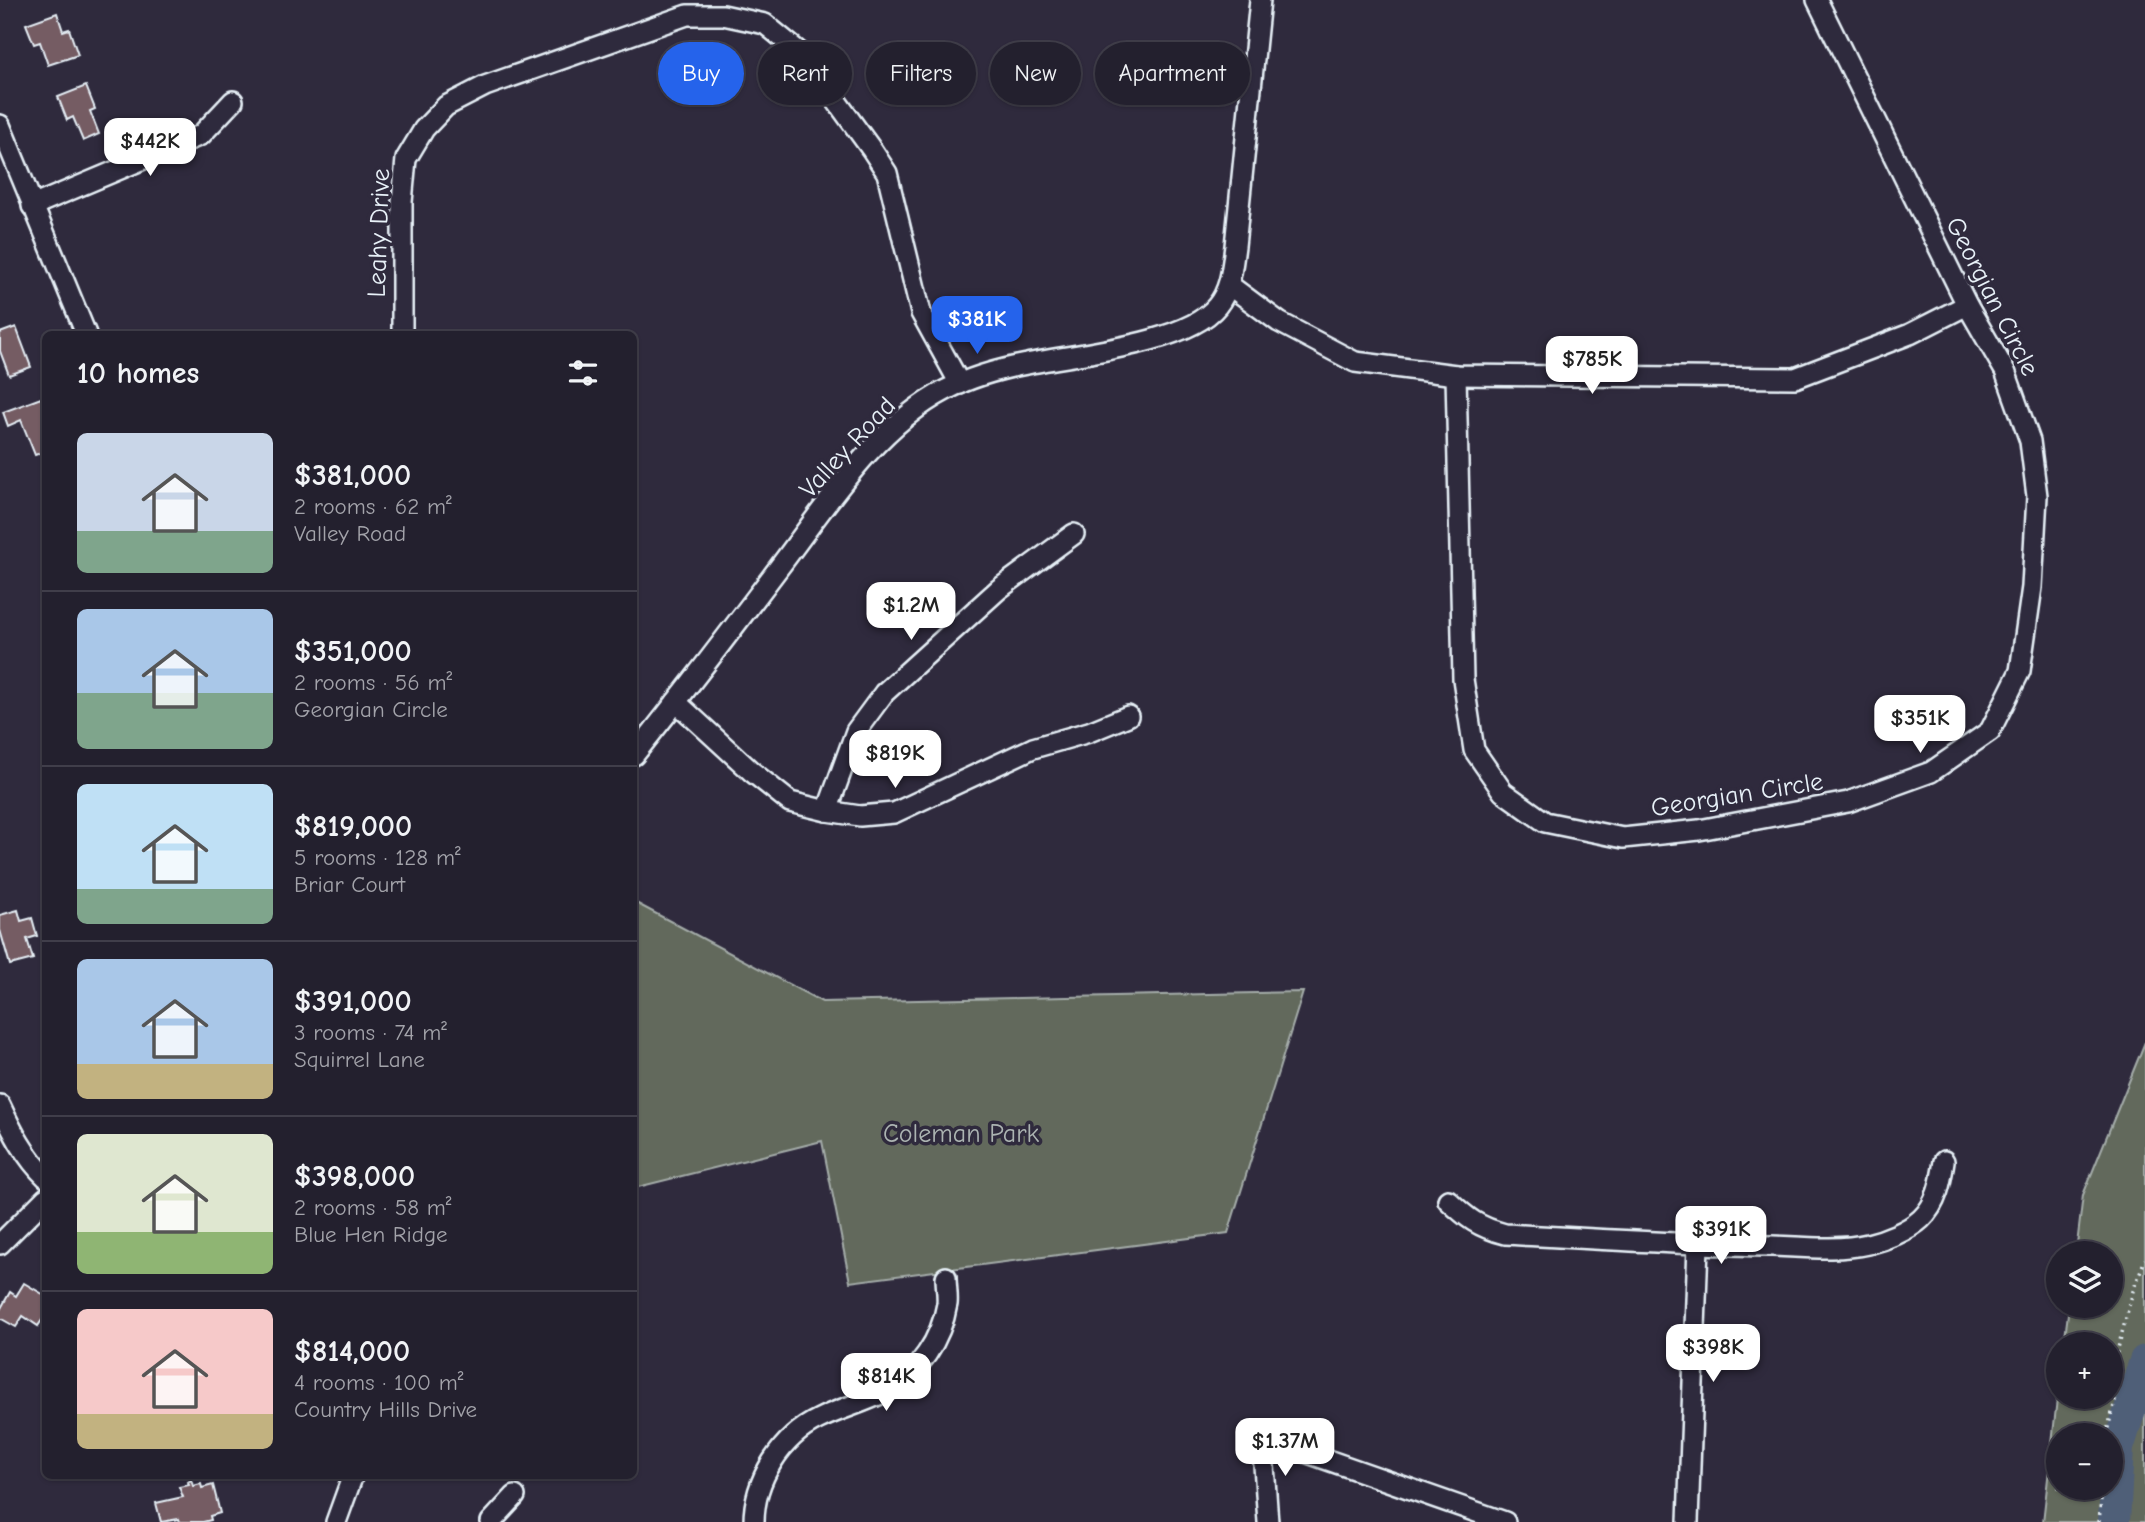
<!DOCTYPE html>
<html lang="en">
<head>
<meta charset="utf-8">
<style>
	body { margin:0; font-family:"Comic Neue",sans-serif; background:#2f2d3a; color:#f1f3f6; height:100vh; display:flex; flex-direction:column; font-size:26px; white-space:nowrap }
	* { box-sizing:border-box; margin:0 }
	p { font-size:23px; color:#a3a3aa }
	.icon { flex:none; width:38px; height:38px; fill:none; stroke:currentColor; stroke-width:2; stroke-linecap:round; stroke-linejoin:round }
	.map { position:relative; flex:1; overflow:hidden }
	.drawer { position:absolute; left:42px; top:331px; width:595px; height:1148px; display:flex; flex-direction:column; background:#23202e; border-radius:10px; box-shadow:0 2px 5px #0004,0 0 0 2px #403e4a }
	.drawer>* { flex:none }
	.guide { position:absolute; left:658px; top:42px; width:665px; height:63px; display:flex; gap:14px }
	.controls { position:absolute; left:2046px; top:1241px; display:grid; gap:14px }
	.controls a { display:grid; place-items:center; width:77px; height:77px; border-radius:50%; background:#23202e; box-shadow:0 2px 5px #0004,0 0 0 2px #403e4a; font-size:35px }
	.price { position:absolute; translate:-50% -60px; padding:0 16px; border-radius:14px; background:#fff; color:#222; font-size:23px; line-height:46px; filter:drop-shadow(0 2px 4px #0008) }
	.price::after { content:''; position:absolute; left:50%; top:42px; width:21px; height:16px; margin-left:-10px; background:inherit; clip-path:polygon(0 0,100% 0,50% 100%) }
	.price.on { background:#2563eb; color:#fff }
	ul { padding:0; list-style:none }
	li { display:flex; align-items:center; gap:21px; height:175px; padding:0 35px }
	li+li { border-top:2px solid #403e4a }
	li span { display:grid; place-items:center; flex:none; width:196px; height:140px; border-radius:10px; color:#555 }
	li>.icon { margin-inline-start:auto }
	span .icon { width:84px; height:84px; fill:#fffc; stroke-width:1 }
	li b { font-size:30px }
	h2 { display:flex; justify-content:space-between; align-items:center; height:84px; padding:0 35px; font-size:30px }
	.chip { padding:0 24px; border-radius:32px; background:#23202e; box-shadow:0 2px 5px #0004,0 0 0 2px #403e4a; font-size:24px; line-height:63px }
	.chip.on { background:#2563eb; color:#fff }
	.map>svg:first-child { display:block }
	.green { fill:#62695c; stroke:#a5adaa; stroke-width:2; fill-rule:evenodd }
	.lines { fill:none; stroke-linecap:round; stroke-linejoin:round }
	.river { stroke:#4f5e78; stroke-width:32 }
	.building { fill:#745c64; stroke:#e8f1f8; stroke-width:2 }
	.minor-casing { stroke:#e8f1f8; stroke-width:24 }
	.path { stroke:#e8f1f8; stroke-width:3.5; stroke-dasharray:2 5; stroke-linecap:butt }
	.minor { stroke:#2f2a3d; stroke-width:19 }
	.labels { text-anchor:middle; stroke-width:7; stroke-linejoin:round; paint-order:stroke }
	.street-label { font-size:26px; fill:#e8f1f8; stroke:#2f2a3d }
	.park-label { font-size:26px; fill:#acb4b2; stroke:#2f2a3d }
</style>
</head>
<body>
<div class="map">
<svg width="2145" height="1522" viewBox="0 0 2145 1522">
	<rect width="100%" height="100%" fill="#2f2a3d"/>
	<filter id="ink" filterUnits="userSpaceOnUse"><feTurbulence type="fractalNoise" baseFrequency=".0143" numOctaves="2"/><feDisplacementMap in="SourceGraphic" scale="14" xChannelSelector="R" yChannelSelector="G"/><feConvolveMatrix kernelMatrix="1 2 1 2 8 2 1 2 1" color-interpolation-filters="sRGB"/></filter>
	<g filter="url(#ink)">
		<g class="green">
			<polygon points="634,902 822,1002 1303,992 1228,1233 850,1282 822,1141 634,1188"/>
			<path d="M2145 1042V1522H2043L2058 1390V1396H2110V1344H2064L2069 1306H2110V1253H2076L2083 1195ZM2058 1435H2110V1488H2058Z"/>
		</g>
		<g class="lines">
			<polyline class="river" points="2114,1522 2118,1448 2145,1361"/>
		</g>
		<g class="building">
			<polygon points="57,13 63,31 69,29 78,55 48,65 40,42 34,44 26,24"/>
			<polygon points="86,86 95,109 90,111 99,134 83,141 73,117 67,120 58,97"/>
			<polygon points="16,327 31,367 9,375 0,351 0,333"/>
			<polygon points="41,398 46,409 46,451 35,455 21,420 8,426 3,412"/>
			<polygon points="18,910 21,921 32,918 37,936 27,939 33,959 10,965 0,930 0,915"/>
			<polygon points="24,1283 46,1296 46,1314 38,1326 23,1316 16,1327 0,1318 0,1310 10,1292 16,1296"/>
			<polygon points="191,1480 193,1486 201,1484 202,1488 213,1485 220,1513 210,1516 211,1520 203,1522 180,1522 179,1519 161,1522 156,1503 183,1497 179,1487 189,1485 188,1482"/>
		</g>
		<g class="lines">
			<defs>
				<g id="minor">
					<polyline points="0,125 86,334"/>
					<polyline points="32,206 201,135 233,101"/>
					<polyline points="1229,285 1279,322 1355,362 1456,375 1795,378 1910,334 1967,305"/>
					<polyline points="402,334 402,202 406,159 424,129 446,106 485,86 687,15 723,15 765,24 803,55 872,150 887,173 921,313 960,384"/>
					<polyline points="1456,375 1463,679 1474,750 1503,792 1545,822 1623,838 1699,830 1848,802 1931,772 1990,731 2020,671 2032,587 2037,496 2030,441 2005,371 1967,305 1817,0"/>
					<polyline points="676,702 751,771 790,802 827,811 860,816 894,813 1033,748 1089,732 1128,716"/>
					<path d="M634 755C685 692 734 627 783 562 829 501 877 426 946 390 971 377 1000 369 1027 364 1075 354 1187 344 1217 306 1231 289 1232 267 1235 246L1260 0"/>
					<polyline points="827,811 856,731 884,693 999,589 1074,534"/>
					<path d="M0 1105C12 1131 25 1157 46 1177"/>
					<path d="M1448 1200C1467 1218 1478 1227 1505 1234 1594 1239 1683 1245 1772 1246 1801 1247 1839 1251 1868 1244 1885 1240 1908 1231 1921 1219 1937 1204 1941 1182 1944 1161"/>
					<polyline points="0,1244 46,1198"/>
					<polyline points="336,1522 353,1475"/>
					<polyline points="491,1522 515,1496"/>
					<path d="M754 1522C754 1480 781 1437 819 1419 841 1408 867 1402 888 1390 919 1372 941 1340 947 1304 948 1296 946 1286 946 1277"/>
					<polyline points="1268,1522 1262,1437 1505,1522"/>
					<polyline points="1688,1522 1698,1245"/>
				</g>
			</defs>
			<use href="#minor" class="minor-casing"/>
			<g class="path">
				<polyline points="2106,1435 2116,1398 2112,1371 2133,1291 2145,1259"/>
				<polyline points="2099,1522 2102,1488"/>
			</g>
			<use href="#minor" class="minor"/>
		</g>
	</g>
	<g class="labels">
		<g class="street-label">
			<text transform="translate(378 233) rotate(-88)" y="9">Leahy Drive</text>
			<text transform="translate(1993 296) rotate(63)" y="9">Georgian Circle</text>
			<text transform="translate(847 447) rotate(-47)" y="9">Valley Road</text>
			<text transform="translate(1737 794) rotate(-9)" y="9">Georgian Circle</text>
		</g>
		<g class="park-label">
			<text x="961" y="1142">Coleman Park</text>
		</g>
	</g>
</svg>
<div class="controls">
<a><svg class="icon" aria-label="layers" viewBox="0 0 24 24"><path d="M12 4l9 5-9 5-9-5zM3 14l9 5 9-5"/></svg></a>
<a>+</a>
<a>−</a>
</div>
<b class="price" style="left:150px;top:178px">$442K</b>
<b class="price on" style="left:977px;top:356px">$381K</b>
<b class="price" style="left:1592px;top:396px">$785K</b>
<b class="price" style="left:911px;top:642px">$1.2M</b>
<b class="price" style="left:1920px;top:755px">$351K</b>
<b class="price" style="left:895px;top:790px">$819K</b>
<b class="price" style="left:1721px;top:1266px">$391K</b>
<b class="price" style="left:1713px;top:1384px">$398K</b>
<b class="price" style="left:886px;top:1413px">$814K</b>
<b class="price" style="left:1285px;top:1478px">$1.37M</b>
<div class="guide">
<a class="chip on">Buy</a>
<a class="chip">Rent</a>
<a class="chip">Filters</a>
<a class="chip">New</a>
<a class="chip">Apartment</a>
</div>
<section class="drawer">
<h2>10 homes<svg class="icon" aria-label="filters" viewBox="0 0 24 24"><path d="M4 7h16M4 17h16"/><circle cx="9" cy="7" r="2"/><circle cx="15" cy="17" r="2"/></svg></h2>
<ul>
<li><span style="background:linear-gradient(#c9d6e8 70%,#7fa58c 0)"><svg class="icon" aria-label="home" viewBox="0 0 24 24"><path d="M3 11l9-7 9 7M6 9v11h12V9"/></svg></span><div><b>$381,000</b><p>2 rooms · 62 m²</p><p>Valley Road</p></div></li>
<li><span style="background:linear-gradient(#a9c7e8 60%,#7fa58c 0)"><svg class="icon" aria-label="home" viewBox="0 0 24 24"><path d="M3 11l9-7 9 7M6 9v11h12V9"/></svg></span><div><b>$351,000</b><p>2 rooms · 56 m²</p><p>Georgian Circle</p></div></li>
<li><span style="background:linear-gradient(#bfe0f5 75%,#7fa58c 0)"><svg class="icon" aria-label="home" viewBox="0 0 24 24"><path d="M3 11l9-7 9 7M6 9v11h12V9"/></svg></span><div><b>$819,000</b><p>5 rooms · 128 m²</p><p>Briar Court</p></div></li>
<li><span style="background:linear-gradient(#a9c7e8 75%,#c2b280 0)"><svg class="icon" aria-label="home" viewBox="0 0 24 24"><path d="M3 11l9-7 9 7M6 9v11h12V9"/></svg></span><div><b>$391,000</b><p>3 rooms · 74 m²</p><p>Squirrel Lane</p></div></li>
<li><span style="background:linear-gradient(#dfe7d0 70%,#8fb573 0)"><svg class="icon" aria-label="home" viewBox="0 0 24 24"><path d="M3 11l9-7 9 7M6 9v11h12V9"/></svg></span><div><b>$398,000</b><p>2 rooms · 58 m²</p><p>Blue Hen Ridge</p></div></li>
<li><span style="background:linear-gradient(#f6c9c9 75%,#c2b280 0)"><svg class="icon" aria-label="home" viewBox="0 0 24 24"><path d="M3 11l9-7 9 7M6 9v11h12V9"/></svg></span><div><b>$814,000</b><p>4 rooms · 100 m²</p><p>Country Hills Drive</p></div></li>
</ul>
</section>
</div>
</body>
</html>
